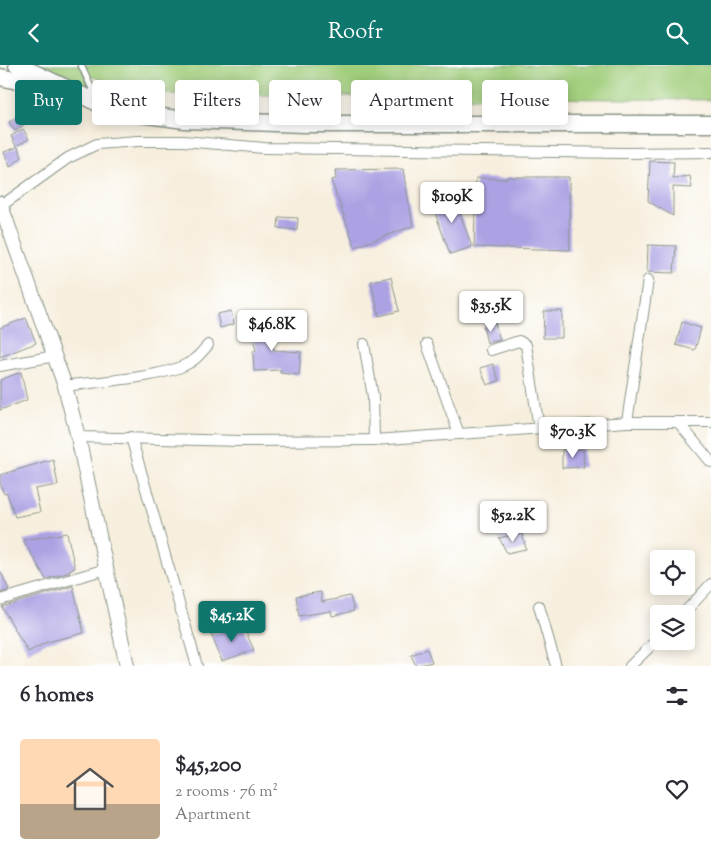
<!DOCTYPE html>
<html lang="en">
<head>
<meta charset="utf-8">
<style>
	body { margin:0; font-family:"Sorts Mill Goudy",serif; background:#f2f2f3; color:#2b2b33; height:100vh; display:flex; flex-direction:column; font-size:19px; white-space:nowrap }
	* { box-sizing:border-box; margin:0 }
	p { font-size:16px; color:#7c7c81 }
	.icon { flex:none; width:28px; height:28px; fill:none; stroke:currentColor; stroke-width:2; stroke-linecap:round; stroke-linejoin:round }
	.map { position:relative; height:601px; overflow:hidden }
	.panel { display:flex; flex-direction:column; background:#fff; flex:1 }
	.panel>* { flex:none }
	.top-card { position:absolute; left:15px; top:15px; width:681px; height:45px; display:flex; gap:10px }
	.fabs { position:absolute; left:650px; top:485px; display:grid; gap:10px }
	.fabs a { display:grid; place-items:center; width:45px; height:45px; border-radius:5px; background:#fff; box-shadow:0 2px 12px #0003; font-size:25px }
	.price { position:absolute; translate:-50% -42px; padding:0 11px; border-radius:5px; background:#fff; color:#222; font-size:16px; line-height:32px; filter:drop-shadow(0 1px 2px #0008) }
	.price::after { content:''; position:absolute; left:50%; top:30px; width:15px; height:11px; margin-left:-8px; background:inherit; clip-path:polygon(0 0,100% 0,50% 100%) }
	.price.on { background:#0f766e; color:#fff }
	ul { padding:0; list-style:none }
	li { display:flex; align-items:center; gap:15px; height:125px; padding:0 20px }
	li+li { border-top:1px solid #e1e1e2 }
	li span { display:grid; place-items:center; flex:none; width:140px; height:100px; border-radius:5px; color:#555 }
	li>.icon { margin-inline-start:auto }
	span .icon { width:60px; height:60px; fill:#fffc; stroke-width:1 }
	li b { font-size:21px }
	h2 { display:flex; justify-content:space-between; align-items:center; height:60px; padding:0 20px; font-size:21px }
	.pill { padding:0 18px; border-radius:5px; background:#fff; box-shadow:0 2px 12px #0003; font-size:18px; line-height:45px }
	.pill.on { background:#0f766e; color:#fff }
	header { display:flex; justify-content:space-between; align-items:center; height:65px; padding:0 20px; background:#0f766e; color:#fff; font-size:22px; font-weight:600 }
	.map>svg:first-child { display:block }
	.green { fill:#a1ce7b; stroke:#608658 }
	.building { fill:#aca2e3 }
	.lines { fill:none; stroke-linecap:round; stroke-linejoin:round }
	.lane-casing { stroke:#8b9689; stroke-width:8 }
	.street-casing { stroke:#8b9689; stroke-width:12 }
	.secondary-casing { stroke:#8b9689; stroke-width:16 }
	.primary-casing { stroke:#8b9689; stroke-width:19 }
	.lane { stroke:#fff; stroke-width:5 }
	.street { stroke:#fff; stroke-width:10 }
	.secondary { stroke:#fff; stroke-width:14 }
	.primary { stroke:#fff; stroke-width:16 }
</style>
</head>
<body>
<header><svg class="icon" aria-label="back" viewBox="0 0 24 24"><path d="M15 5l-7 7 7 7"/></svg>Roofr<svg class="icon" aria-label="search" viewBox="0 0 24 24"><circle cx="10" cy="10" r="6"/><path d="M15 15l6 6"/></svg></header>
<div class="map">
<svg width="711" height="601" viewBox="0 0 711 601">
	<rect width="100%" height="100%" fill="#fff"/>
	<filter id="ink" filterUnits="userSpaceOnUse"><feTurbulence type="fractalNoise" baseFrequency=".02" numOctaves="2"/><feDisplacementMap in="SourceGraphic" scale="10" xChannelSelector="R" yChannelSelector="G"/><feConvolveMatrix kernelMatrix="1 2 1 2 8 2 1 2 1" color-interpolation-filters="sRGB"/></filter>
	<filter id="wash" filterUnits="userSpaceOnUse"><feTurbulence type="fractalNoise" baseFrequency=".0096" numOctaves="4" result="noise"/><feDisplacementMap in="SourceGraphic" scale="20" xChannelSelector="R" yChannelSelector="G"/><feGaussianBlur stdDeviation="1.12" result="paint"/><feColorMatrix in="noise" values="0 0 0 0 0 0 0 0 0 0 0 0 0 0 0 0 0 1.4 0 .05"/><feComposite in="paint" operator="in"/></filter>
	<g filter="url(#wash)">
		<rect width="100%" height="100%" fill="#f7efde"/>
		<polygon class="green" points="17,0 711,0 711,35 148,29 86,10 98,38"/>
		<g id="blocks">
			<g class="building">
				<polygon points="19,50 25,59 15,66 9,57"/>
				<polygon points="23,64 29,74 16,81 11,71"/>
				<polygon points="18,82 22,92 10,102 4,87"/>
				<polygon points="650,96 674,97 673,113 690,111 692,123 673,122 673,151 648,136"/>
				<polygon points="403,104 413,161 355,182 331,115 336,114 335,105"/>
				<polygon points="506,112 569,112 570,185 474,182 476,113 506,114"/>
				<polygon points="453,129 472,182 450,189 431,137"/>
				<polygon points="279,152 298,153 297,165 278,163"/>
				<polygon points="648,180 676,181 674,208 647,207"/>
				<polygon points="391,212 399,246 379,251 371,216"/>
				<polygon points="231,246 234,259 220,263 217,249"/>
				<polygon points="544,246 562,246 562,273 543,273"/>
				<polygon points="26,253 36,278 0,292 0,263"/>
				<polygon points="268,254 274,285 301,287 299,310 280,308 281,305 254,306 253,286 256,286 250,257"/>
				<polygon points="682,257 701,263 695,285 676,280"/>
				<polygon points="495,258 500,275 487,278 483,261"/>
				<polygon points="493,299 499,316 487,320 480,303"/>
				<polygon points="21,307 27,335 0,345 0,315"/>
				<polygon points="583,384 584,402 562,403 562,385"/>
				<polygon points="53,394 58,420 35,424 40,447 15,452 7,428 4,429 0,418 0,410"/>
				<polygon points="67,468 75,503 69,505 70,507 46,514 23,475"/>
				<polygon points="522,468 526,484 507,488 499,473"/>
				<polygon points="0,505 9,525 0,528"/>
				<polygon points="73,521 84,568 47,577 28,587 2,542"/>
				<polygon points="321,527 322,537 350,531 354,546 332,551 331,546 299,551 296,531"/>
				<polygon points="243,561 254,585 222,596 211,569"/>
				<polygon points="427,584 432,597 416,601 411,590"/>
			</g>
		</g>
	</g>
	<g filter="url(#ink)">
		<use href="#blocks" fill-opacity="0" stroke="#8b9689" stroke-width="1"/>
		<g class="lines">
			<defs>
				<polyline id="lane" points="81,0 96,33"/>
				<g id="street">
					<polyline points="1,141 68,93 97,79 138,76 183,76 264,83 625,88 711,87"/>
					<polyline points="364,279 373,332 374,375"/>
					<polyline points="427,279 459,369"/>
					<polyline points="491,285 519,276 526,280 539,363"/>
					<polyline points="0,301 55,291"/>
					<path d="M65 321C95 317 159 313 185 300 195 296 201 288 208 280"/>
					<polyline points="627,357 648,215"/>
					<polyline points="678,357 711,397"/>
					<polyline points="78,372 242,376 374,375 627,357 711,357"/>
					<polyline points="131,372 197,601"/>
					<polyline points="0,535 106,504"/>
					<polyline points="539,541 556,601"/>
					<polyline points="683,549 711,519"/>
					<polyline points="630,601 659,573"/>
				</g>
				<polyline id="secondary" points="0,138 65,321 78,372 127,601"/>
				<g id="primary">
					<polyline points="17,0 98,38 140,49 185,55 305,59 711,59"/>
					<polyline points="0,12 49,23"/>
				</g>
			</defs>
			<use href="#lane" class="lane-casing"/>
			<use href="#street" class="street-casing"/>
			<use href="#secondary" class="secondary-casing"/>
			<use href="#primary" class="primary-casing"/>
			<use href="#lane" class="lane"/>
			<use href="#street" class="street"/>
			<use href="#secondary" class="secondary"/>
			<use href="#primary" class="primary"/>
		</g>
	</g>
</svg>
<div class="fabs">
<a><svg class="icon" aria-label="locate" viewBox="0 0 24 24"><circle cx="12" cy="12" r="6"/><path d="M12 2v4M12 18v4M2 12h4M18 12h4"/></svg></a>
<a><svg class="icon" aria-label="layers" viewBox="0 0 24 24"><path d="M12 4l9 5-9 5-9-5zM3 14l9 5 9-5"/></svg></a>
</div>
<b class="price" style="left:452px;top:159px">$109K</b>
<b class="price" style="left:491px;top:268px">$35.5K</b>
<b class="price" style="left:272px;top:287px">$46.8K</b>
<b class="price" style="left:573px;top:394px">$70.3K</b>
<b class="price" style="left:513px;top:478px">$52.2K</b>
<b class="price on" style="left:232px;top:578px">$45.2K</b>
<div class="top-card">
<a class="pill on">Buy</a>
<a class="pill">Rent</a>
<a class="pill">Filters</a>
<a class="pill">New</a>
<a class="pill">Apartment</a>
<a class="pill">House</a>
</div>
</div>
<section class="panel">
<h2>6 homes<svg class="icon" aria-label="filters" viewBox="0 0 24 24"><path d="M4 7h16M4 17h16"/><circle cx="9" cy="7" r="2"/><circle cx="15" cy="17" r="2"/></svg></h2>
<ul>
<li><span style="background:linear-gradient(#ffd9b3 65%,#b9a48a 0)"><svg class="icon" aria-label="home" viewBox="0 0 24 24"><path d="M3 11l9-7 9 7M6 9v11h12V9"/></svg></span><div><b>$45,200</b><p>2 rooms · 76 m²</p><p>Apartment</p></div><svg class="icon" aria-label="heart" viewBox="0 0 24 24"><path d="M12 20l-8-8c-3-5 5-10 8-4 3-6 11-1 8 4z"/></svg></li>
</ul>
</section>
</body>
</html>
